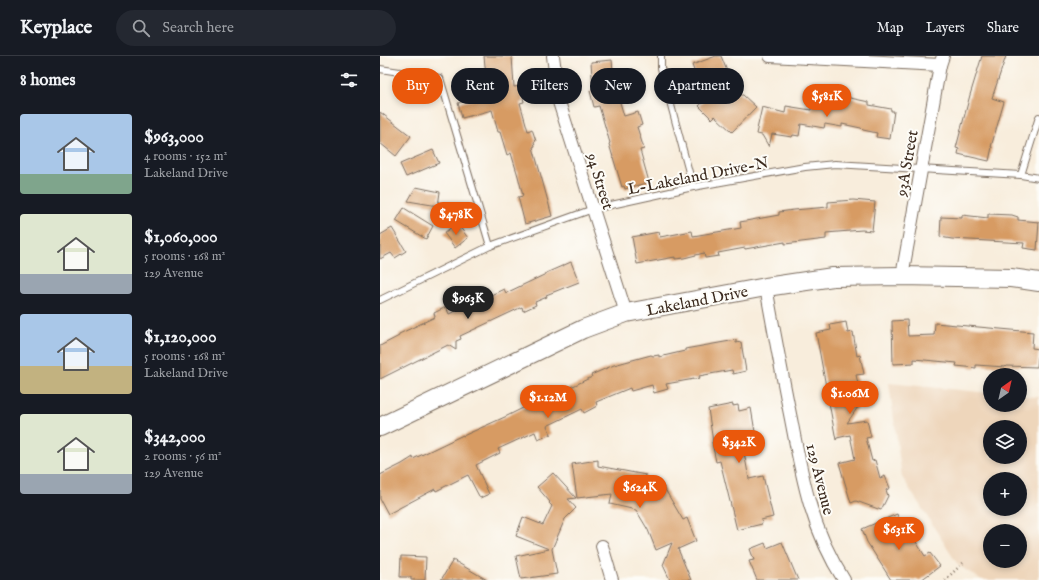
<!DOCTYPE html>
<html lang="en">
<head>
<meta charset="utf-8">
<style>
	body { margin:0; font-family:"IM FELL English",serif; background:#242831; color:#f1f3f6; height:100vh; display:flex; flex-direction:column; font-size:15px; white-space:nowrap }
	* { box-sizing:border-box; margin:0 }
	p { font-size:13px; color:#9ea1a6 }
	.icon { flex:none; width:22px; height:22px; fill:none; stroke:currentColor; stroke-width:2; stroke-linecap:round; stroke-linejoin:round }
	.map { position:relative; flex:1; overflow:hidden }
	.sheet { display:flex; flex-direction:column; background:#171b24; width:380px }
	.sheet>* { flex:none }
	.guide { position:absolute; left:12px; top:12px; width:380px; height:36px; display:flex; gap:8px }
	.needle { width:26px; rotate:34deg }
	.fabs { position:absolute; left:603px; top:312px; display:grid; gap:8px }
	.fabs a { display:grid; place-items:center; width:44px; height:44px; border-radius:50%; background:#171b24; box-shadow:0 2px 6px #0003; font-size:20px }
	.price { position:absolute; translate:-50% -34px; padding:0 9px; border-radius:14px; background:#ea580c; color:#fff; font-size:13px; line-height:26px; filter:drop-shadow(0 1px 2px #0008) }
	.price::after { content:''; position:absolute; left:50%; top:24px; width:12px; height:9px; margin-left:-6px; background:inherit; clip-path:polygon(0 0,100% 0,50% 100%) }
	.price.active { background:#222; color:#fff }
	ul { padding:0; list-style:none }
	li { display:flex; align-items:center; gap:12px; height:100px; padding:0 20px }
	li span { display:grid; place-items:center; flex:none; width:112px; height:80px; border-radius:4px; color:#555 }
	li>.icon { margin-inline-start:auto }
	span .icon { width:48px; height:48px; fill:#fffc; stroke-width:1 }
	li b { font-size:17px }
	h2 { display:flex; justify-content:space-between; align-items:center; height:48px; padding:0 20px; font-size:17px }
	.pill { padding:0 14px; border-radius:18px; background:#171b24; box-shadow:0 2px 6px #0003; font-size:14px; line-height:36px }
	.pill.active { background:#ea580c; color:#fff }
	header { display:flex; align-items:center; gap:24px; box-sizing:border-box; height:56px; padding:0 20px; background:#171b24; border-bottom:1px solid #363941 }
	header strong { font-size:19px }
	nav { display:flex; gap:22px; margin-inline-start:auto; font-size:14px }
	.search { width:280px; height:36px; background:#242831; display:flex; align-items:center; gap:10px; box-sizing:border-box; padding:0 14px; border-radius:22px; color:#9ea1a6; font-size:15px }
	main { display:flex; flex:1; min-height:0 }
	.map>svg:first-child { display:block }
	.built { fill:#eed6bb; fill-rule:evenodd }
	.building { fill:#d79b63 }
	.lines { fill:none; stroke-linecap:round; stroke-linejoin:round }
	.lane-casing { stroke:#7d6e60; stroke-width:8 }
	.street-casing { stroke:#7d6e60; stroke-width:14 }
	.secondary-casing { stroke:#7d6e60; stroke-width:20 }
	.path { stroke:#7d6e60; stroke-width:2.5; stroke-dasharray:1 3; stroke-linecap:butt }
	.lane { stroke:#fff; stroke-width:6 }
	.street { stroke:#fff; stroke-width:12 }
	.secondary { stroke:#fff; stroke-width:18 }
	.labels { text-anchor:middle; stroke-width:4; stroke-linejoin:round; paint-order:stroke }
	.street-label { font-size:16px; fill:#3b2a1e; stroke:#fdfcf7 }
</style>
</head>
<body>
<header>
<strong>Keyplace</strong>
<div class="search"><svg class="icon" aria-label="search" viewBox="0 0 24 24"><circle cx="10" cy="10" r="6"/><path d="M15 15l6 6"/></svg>Search here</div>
<nav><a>Map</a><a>Layers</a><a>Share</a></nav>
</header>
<main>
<section class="sheet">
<h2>8 homes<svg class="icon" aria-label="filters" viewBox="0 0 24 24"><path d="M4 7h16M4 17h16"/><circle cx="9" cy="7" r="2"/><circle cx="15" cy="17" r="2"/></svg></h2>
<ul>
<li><span style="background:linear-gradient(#a9c7e8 75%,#7fa58c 0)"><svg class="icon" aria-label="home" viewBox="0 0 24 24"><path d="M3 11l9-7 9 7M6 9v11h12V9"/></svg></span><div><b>$963,000</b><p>4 rooms · 152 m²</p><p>Lakeland Drive</p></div></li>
<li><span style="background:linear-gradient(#dfe7d0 75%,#9aa5b1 0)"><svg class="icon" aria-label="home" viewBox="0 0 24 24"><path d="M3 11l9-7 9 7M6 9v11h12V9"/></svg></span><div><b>$1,060,000</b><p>5 rooms · 168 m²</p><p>129 Avenue</p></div></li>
<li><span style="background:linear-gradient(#a9c7e8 65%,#c2b280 0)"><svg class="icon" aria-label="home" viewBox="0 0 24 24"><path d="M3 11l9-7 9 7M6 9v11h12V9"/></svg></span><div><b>$1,120,000</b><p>5 rooms · 168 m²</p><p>Lakeland Drive</p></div></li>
<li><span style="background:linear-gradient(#dfe7d0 75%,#9aa5b1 0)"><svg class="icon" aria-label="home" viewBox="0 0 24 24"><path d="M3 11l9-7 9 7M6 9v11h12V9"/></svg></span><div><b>$342,000</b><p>2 rooms · 56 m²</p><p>129 Avenue</p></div></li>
</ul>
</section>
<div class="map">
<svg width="659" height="524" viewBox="0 0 659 524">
	<rect width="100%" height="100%" fill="#fdfcf7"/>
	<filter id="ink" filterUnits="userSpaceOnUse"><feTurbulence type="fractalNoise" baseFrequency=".025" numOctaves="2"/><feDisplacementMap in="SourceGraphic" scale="8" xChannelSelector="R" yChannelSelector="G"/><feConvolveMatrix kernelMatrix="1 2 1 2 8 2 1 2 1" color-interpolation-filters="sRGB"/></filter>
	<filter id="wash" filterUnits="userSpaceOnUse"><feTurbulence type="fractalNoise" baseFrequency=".012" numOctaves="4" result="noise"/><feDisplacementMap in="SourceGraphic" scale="16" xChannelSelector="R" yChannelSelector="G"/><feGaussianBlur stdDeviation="0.9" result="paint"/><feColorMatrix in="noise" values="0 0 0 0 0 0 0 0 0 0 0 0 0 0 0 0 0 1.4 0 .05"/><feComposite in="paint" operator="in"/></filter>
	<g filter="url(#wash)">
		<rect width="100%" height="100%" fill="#f8eddc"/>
		<path class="built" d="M509 327 610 337V349H640V340L659 341V524H602L578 509 522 421ZM610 371H640V401H610ZM610 423H640V453H610ZM610 475H640V505H610Z"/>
		<g id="blocks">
			<g class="building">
				<polygon points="104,0 132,0 134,31 141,30 144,46 140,47 148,75 152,73 156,85 154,86 155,90 153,91 172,160 145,168 138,141 143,140 138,120 131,97 127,99 120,76 118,76 112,54 82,62 78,47 108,40"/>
				<polygon points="336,0 341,0 347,15 318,26 312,9"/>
				<polygon points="602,0 626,0 612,42 624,46 611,91 612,91 609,105 578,98 579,93 576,92 590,39"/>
				<polygon points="232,4 234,26 244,60 258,56 262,69 257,71 264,93 260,94 269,126 245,133 244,130 242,131 229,88 230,87 219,50 214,51 210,35 213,34 211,6"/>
				<polygon points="344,24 361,39 363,39 376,51 352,76 335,60 332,63 319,50"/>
				<polygon points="433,39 455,43 456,39 489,46 489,49 511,53 511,55 514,55 510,83 496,81 497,77 483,74 481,72 462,68 462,71 445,68 444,72 421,68 419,80 413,79 412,81 392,78 389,91 382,79 376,78 382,51 405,57 406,50 431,54"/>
				<polygon points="0,56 31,80 16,100 0,87"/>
				<polygon points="53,94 59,107 26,121 20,108"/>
				<polygon points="36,131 60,136 58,150 28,145"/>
				<polygon points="473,144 495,146 492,175 482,174 446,177 446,183 405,188 405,186 365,193 365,192 338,197 339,200 325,202 324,197 304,202 295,203 295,201 257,208 252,181 279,176 280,181 312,175 313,180 361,172 360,166 399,159 399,156 414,154 448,151 448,146"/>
				<polygon points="24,152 53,170 46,183 16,165"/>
				<polygon points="608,158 632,159 638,161 638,164 659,166 657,194 643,192 644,187 572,183 560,181 561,161 582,162 582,159 608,162"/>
				<polygon points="77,167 88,182 75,192 64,177"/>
				<polygon points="12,172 26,195 15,202 11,197 0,203 0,179"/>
				<polygon points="191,206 199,226 166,239 167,241 155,246 156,249 143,255 142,251 80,280 81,283 76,285 76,294 68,289 0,323 0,290 19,280 19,278 55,261 54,257 66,251 69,258 124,233 126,237 166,218 166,217"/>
				<polygon points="527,264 528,280 554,279 555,267 653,276 652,292 659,293 657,311 626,310 625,311 596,309 596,312 576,310 577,307 534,303 534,307 513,308 512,265"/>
				<polygon points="466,266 468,277 473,276 477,300 480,299 484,318 476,319 482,345 467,367 487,364 491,381 486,382 492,405 495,404 500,422 505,420 510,432 506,434 508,440 501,454 476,445 471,447 459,407 475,403 470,379 457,382 456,384 436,277 451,274 450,269"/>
				<polygon points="356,284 356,287 361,286 366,315 353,318 352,314 319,320 320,322 286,328 288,333 274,337 272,329 251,335 250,332 216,346 217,350 204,357 202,353 167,370 171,378 158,384 155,376 118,393 120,397 96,409 109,438 100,442 88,419 56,435 55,433 8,458 0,443 0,419 22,408 33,401 33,403 83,379 83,380 127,360 175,336 176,338 212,321 211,319 234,309 271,299 273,300 279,299 279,301 305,295 305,293"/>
				<polygon points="353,348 353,350 358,349 359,355 371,352 378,394 364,396 369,423 383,420 393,461 381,464 382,468 357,474 340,405 336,406 332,386 333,386 328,353"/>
				<polygon points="218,404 218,410 266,419 262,443 283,430 303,464 307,462 316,485 298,493 311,524 290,524 283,509 292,487 276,494 268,474 256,454 230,448 232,438 197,442 192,408"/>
				<polygon points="173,417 196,442 188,443 196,452 185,463 172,493 177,518 141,523 136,500 169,493 136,480 143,461 163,469 172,450 169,447 170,446 157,431"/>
				<polygon points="517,458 526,481 531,478 545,500 550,497 560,510 541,524 511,524 487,486 482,473"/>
				<polygon points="402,486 418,524 377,524 369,505 374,504 370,493 385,487 387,492"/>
				<polygon points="21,500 46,501 45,524 31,524 31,521 20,521"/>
				<polygon points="73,504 107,524 61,524"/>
			</g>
		</g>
	</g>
	<g filter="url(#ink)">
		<use href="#blocks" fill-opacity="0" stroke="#7d6e60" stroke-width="1"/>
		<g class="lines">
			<defs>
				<g id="lane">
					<polyline points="281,0 281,12 313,131"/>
					<polyline points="0,13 60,22 110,190"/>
					<polyline points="641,119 659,61"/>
					<polyline points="0,244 110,190 213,153 313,131 425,111 455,108 641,119 659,122"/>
				</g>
				<g id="street">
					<polyline points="173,0 179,46 246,257"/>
					<polyline points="390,0 560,9"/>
					<polyline points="522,220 560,9 563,0"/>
					<path d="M386 231C394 275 402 319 411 363 422 421 431 473 464 524"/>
					<polyline points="222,490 232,524"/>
				</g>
				<polyline id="secondary" points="0,371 203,273 246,257 386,231 453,221 522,220 631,222 659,226"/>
			</defs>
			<use href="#lane" class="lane-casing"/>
			<use href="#street" class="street-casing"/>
			<use href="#secondary" class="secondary-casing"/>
			<polyline class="path" points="565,524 583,507"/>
			<use href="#lane" class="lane"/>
			<use href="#street" class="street"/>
			<use href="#secondary" class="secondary"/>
		</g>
	</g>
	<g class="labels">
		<g class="street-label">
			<text transform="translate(526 107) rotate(-80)" y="6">93A Street</text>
			<text transform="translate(318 119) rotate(-11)" y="6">L-Lakeland Drive-N</text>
			<text transform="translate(221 125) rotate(73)" y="6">94 Street</text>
			<text transform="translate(317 244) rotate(-11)" y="6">Lakeland Drive</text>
			<text transform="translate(441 423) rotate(76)" y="6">129 Avenue</text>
		</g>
	</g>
</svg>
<div class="fabs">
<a><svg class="needle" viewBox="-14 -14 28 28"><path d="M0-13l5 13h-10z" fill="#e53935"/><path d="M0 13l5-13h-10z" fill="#9ea1a6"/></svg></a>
<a><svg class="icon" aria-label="layers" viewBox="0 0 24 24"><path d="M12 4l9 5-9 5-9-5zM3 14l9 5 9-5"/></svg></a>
<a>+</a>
<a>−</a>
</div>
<b class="price" style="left:447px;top:62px">$581K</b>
<b class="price" style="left:76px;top:180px">$478K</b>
<b class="price active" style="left:88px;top:264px">$963K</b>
<b class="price" style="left:470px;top:359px">$1.06M</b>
<b class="price" style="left:168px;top:363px">$1.12M</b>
<b class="price" style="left:359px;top:408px">$342K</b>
<b class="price" style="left:260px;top:453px">$624K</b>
<b class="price" style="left:519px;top:495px">$631K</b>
<div class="guide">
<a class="pill active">Buy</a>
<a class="pill">Rent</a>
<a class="pill">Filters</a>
<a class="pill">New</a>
<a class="pill">Apartment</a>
</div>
</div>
</main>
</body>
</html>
